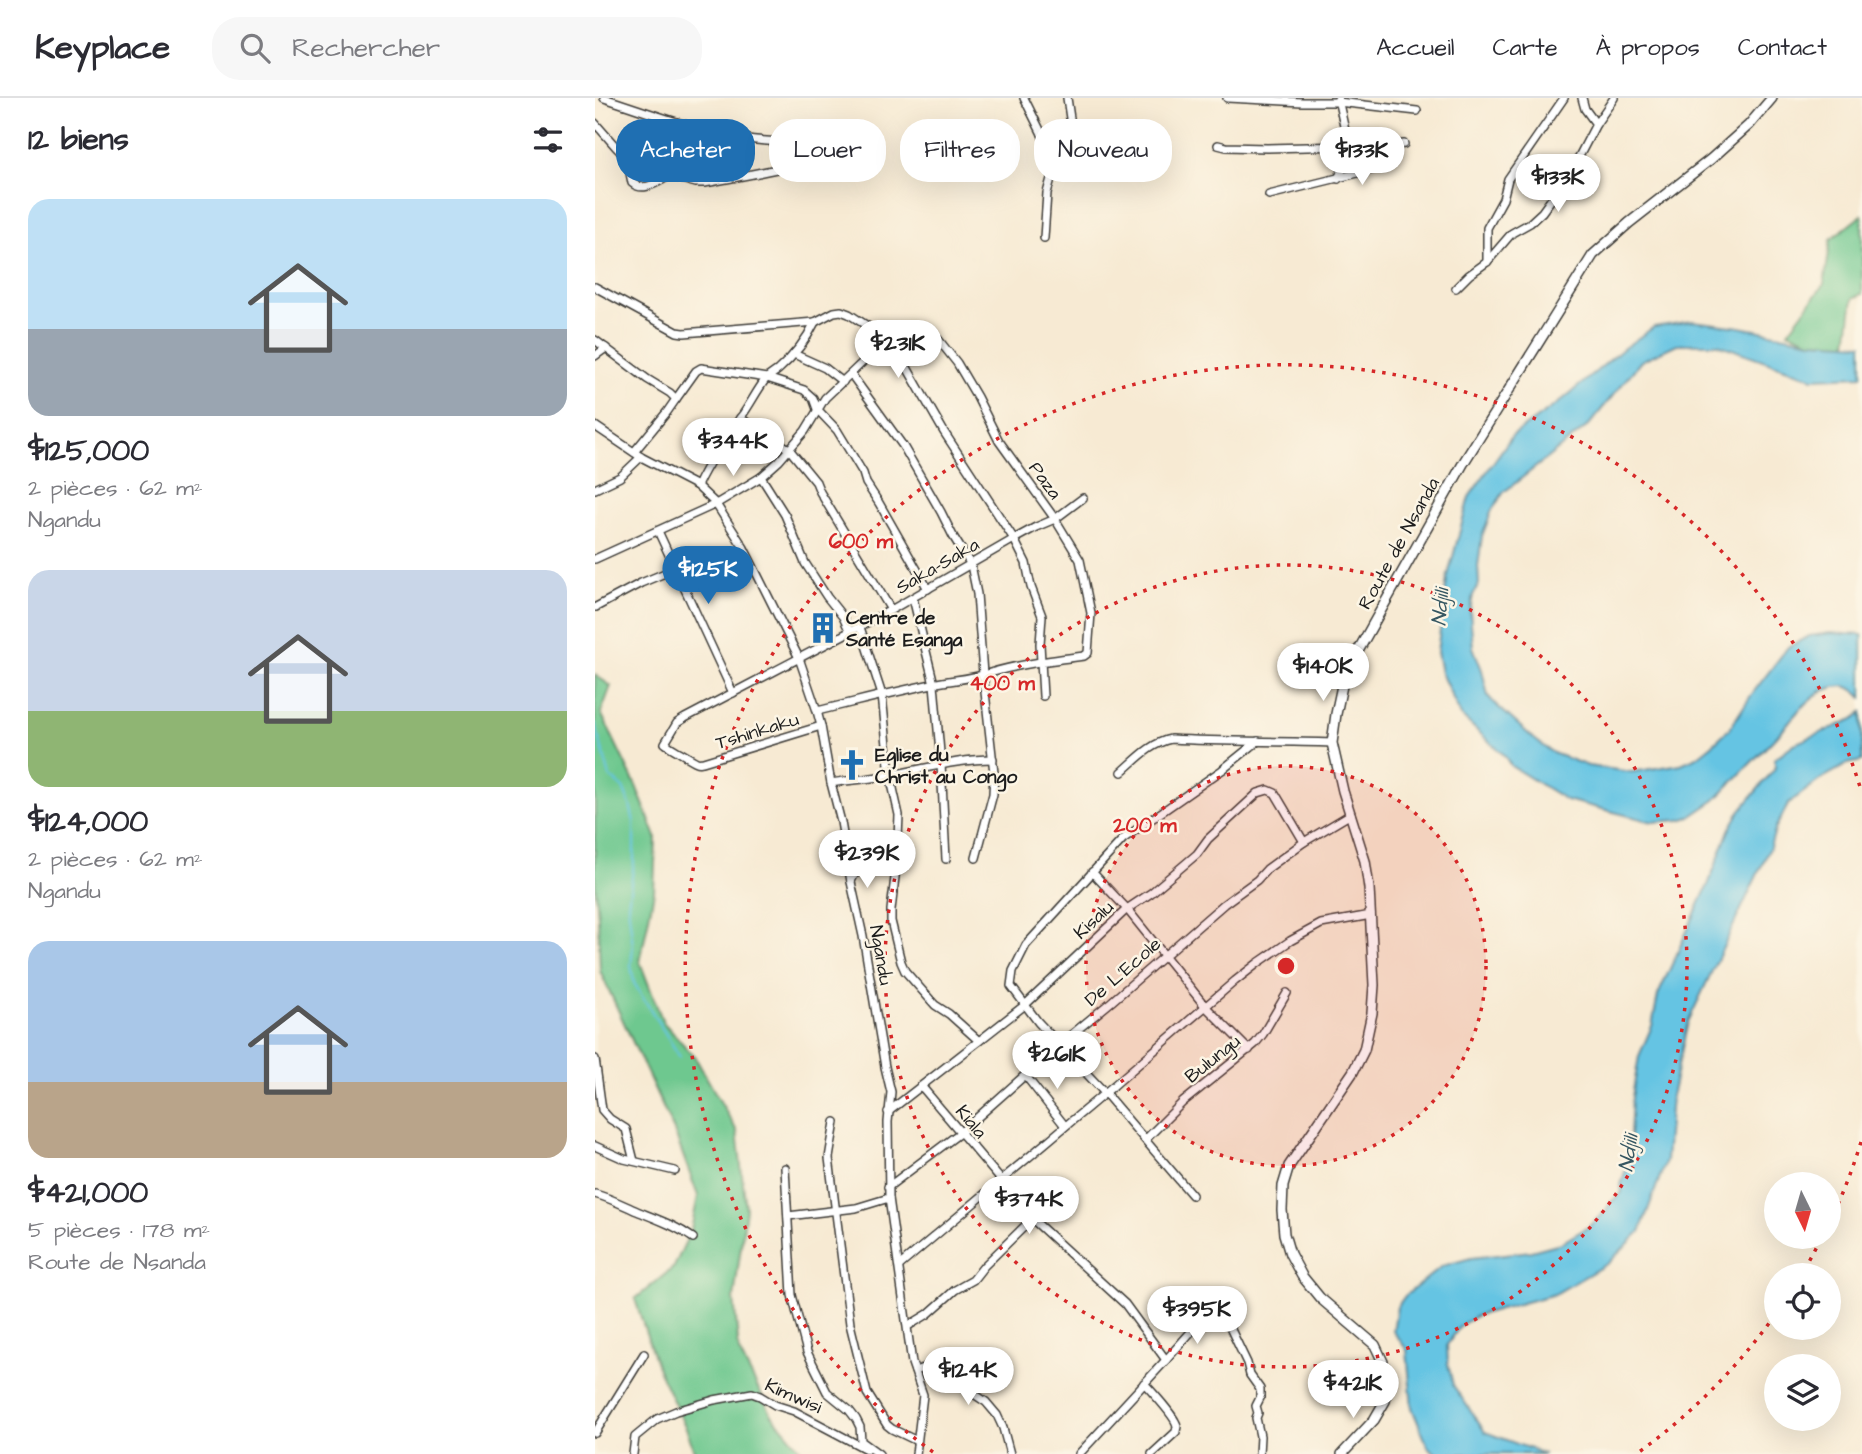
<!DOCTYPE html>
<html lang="fr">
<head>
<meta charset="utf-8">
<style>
	body { margin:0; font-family:"Architects Daughter",sans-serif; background:#f7f7f7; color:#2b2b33; height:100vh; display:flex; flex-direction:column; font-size:26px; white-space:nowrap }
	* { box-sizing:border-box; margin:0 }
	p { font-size:23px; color:#7c7c81 }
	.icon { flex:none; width:38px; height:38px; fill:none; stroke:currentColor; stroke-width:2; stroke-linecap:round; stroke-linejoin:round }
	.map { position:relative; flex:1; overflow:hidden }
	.drawer { display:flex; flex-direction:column; background:#fff; width:595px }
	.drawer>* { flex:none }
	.guide { position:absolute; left:21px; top:21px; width:665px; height:63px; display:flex; gap:14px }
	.needle { width:46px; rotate:175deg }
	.fabs { position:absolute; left:1169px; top:1074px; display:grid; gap:14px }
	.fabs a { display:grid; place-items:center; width:77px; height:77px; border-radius:50%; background:#fff; box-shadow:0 7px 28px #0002; font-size:35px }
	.price { position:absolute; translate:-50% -60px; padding:0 16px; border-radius:24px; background:#fff; color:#222; font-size:23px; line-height:46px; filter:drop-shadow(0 2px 4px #0008) }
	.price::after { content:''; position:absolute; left:50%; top:42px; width:21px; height:16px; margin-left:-10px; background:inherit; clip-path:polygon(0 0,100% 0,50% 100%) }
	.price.active { background:#1f6fb2; color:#fff }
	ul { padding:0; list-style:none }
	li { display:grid; align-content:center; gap:14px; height:371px; padding:0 28px }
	li span { display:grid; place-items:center; height:217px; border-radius:21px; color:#555 }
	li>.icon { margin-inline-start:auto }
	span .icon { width:126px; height:126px; fill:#fffc; stroke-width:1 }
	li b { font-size:30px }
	h2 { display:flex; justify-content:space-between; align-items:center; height:84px; padding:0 28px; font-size:30px }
	.chip { padding:0 24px; border-radius:28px; background:#fff; box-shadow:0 7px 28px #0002; font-size:24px; line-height:63px }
	.chip.active { background:#1f6fb2; color:#fff }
	header { display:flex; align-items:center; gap:42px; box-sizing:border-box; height:98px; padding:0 35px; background:#fff; border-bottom:2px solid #e1e1e2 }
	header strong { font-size:33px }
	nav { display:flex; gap:38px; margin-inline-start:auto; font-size:24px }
	.search { width:490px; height:63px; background:#f7f7f7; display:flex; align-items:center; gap:18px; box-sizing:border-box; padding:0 24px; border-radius:28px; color:#7c7c81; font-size:26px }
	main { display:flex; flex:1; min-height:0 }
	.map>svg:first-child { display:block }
	.green { fill:#6ec88f; stroke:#457256; stroke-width:2 }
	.water { fill:#65c4e3; stroke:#407080; stroke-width:2 }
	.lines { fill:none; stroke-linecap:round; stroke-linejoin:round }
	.stream { stroke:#65c4e3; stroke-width:2 }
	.minor-casing { stroke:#3d3b37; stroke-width:10 }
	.tertiary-casing { stroke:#3d3b37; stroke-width:12 }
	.minor { stroke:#fff; stroke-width:7 }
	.tertiary { stroke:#fff; stroke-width:9 }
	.ring { fill:none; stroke:#d62828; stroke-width:3.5; stroke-dasharray:3.5 7 }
	.labels { text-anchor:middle; stroke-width:5; stroke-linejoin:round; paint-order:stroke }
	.street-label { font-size:19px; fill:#1c1c1c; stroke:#fcf5e5 }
	.poi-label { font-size:19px; font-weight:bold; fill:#1c1c1c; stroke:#fcf5e5; text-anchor:start }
	.water-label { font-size:21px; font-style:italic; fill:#365762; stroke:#fcf5e5 }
	.centre { fill:#d62828; stroke:#fcf5e5; stroke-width:3.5 }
	.ring-label { font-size:21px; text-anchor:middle; font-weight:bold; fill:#d62828; stroke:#fcf5e5; stroke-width:5; stroke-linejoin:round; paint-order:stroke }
</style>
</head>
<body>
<header>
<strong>Keyplace</strong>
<div class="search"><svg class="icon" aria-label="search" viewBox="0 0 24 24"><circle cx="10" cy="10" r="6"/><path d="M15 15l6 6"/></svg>Rechercher</div>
<nav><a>Accueil</a><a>Carte</a><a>À propos</a><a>Contact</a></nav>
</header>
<main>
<section class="drawer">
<h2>12 biens<svg class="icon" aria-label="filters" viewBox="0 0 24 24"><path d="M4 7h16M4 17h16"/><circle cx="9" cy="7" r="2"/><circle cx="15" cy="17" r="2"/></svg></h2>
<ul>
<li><span style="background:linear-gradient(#bfe0f5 60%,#9aa5b1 0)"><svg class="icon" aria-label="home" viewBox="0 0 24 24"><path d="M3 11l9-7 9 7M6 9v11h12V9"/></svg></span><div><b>$125,000</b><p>2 pièces · 62 m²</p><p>Ngandu</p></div></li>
<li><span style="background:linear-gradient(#c9d6e8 65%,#8fb573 0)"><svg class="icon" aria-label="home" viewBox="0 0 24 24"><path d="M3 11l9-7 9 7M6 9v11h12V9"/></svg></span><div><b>$124,000</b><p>2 pièces · 62 m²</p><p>Ngandu</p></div></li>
<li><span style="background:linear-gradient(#a9c7e8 65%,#b9a48a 0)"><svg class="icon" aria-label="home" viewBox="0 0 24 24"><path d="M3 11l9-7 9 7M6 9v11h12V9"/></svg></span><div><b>$421,000</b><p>5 pièces · 178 m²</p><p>Route de Nsanda</p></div></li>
</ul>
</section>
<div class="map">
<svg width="1267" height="1356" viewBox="0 0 1267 1356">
	<rect width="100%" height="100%" fill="#fcf5e5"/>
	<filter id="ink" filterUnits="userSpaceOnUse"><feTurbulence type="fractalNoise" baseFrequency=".0143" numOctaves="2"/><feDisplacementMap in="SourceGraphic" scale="14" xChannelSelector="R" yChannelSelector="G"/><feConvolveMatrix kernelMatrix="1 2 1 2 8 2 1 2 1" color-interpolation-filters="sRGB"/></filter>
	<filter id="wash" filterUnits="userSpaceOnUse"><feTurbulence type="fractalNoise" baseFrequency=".00686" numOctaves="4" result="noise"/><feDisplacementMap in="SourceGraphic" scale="28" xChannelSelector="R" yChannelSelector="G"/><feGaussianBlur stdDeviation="1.57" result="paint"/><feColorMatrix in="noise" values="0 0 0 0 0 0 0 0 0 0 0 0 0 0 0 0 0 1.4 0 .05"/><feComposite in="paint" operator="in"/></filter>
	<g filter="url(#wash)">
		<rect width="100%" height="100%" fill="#f7ead3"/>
		<g class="green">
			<polygon points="1267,117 1267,196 1258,200 1252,245 1216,243 1193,234 1229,186 1236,141"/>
			<polygon points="0,577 16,588 6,615 41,688 61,739 59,794 45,864 68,924 100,959 142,1033 151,1111 139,1200 144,1254 177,1317 210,1356 100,1356 92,1332 62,1269 40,1201 79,1169 96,1132 103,1098 79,1033 5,873 3,820 0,780"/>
		</g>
		<g class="water">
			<polygon points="1097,223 1145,229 1216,243 1267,246 1267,278 1218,280 1123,246 1082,246 1046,263 994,327 909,394 897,412 887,438 883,468 884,486 878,497 875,513 878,549 887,572 893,598 899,605 938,640 958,655 993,668 1037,674 1086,666 1102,659 1117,647 1135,630 1157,596 1193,549 1214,538 1236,535 1267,537 1267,599 1261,593 1250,588 1239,589 1225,594 1205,611 1181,639 1120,702 1095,719 1085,722 1058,724 971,702 916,668 909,657 866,618 846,575 842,554 852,481 874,399 917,338 966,303 1029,250 1059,229"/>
			<polygon points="1267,614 1267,663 1253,666 1226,681 1194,705 1181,729 1174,752 1093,924 1076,998 1071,1062 1045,1134 1013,1165 960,1196 883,1217 866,1227 852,1247 853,1266 858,1287 890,1334 949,1356 842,1356 833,1349 817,1310 812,1252 798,1233 802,1209 810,1198 847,1168 876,1160 936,1153 966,1145 993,1129 1011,1113 1015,1105 1027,1094 1026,1087 1034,1060 1037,999 1044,958 1057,928 1063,897 1113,787 1134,732 1145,713 1181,669 1179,661 1199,646 1259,621"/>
		</g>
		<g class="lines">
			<polyline class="stream" points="0,625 15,679 28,690 35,707 39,724 39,764 33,807 38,848 36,867 39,885 85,959"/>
		</g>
	</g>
	<g filter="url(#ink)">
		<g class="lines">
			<defs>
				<g id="minor">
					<path d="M9 0C56 15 103 34 153 41 188 46 225 45 260 47"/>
					<polyline points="429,0 447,36"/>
					<polyline points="632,0 707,4 743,4 822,13"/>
					<polyline points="987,0 990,11 1001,26"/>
					<polyline points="743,1 755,55 743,81"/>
					<path d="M0 25 21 49 32 60 37 85C49 95 63 83 75 78L101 85H110C130 81 216 67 228 56 231 52 231 50 231 46"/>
					<polyline points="623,47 631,49 672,50 753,48"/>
					<polyline points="755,55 809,46"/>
					<polyline points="78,78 88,27"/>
					<polyline points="674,97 783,70"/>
					<polyline points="449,140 452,95 457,77 456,63 447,36 476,27 472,0"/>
					<polyline points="892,164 892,130 908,101 913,81 969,0"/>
					<polyline points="0,189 82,234 89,235 220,224 239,214 246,213 254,216 292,241 302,252 349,334 419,441 431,465 436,489 447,518 445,546 448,598"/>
					<polyline points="861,190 874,177 892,164 917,135 935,125 947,114 976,74 1001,26 1019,0"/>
					<polyline points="0,242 52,281 75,295 81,301 72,314 39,354"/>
					<polyline points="199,256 230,270 248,284"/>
					<polyline points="0,258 11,250"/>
					<polyline points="256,276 308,348 346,414 358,438 376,467 382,496 388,576 399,675 398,696 381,760"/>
					<polyline points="81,301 101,273 106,270 172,280 209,292 218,300 222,311 242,332 268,375 271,385 284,405 333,491"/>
					<polyline points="145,320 194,351 221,384 225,394 296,512"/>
					<polyline points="0,328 46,359 102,388 121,406 149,450 204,560 222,613 226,628 236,685 246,724 256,784 268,838 290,969 296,994 293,1024 294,1100 317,1265 328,1297 321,1356"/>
					<polyline points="166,379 190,417 210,465 232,499 248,519 255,534"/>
					<path d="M102 388C114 362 129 341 146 319 155 307 161 294 170 282 174 278 179 275 183 272 199 258 211 243 220 224"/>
					<polyline points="0,391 25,379 46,359"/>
					<polyline points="63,433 138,595"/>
					<polyline points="0,461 121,406 166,379 184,363 210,333 230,300 292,241"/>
					<polyline points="318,500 339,586 346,666 351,761"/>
					<polyline points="1,509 46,485 82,470"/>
					<polyline points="265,529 287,597 295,677 304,717 302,763 296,812 296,823 306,864 310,873 340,907 354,916 384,943"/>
					<path d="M222 613C260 604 298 594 337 586 356 582 376 581 395 575 425 566 457 562 489 558L493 555 496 515 485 462 460 421 404 343 382 299 362 265 343 241"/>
					<path d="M226 628 108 664C106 664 104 665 102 664 99 663 72 647 70 645L82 625 90 620 296 512 419 441 441 429 460 421 488 400"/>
					<path d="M527 674C542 661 556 645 576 641 630 644 683 643 737 645"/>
					<path d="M236 685C256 682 276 681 295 677 330 671 363 661 398 661"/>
					<polyline points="497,774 532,811 610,908 654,952"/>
					<polyline points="256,783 276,746 297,740 303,735"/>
					<polyline points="0,961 7,1012 15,1021 31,1031 39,1063"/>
					<polyline points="430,977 470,1028"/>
					<polyline points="327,989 406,1082 434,1118 530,1206 571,1262"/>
					<polyline points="293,1014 430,907 532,811 556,795 602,756 613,741 663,695 673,692 680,695 709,744"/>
					<polyline points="240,1024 234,1060 255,1226 272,1295 292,1327 297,1331 322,1343"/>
					<polyline points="551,1041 588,1004 660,946 668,936 692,895"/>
					<polyline points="0,1048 29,1061 80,1073"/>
					<polyline points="190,1070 197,1197 212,1254 232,1294 254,1312 261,1321 265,1329 266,1343 284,1356"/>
					<polyline points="293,1089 366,1034 464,947 516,904 629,806 662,782 672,771 709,744 756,716"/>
					<path d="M0 1096C15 1100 28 1107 42 1113 61 1121 80 1127 98 1140"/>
					<polyline points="597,1097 510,995 443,924 416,888 418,873 431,847 528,741 627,672 663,643"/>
					<polyline points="193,1118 261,1110 294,1100"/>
					<polyline points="304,1168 510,995 640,883 663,865 695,843 726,826 776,817"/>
					<polyline points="313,1228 333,1216 360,1192 378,1182 389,1168 437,1121"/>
					<polyline points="320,1273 334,1268 347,1269 367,1288 391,1304 402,1317 408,1330 415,1356"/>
					<path d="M549 1285C556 1293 581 1319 582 1328 582 1330 581 1332 581 1334L557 1356"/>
					<polyline points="0,1335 49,1256"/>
					<polyline points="38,1356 40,1339 62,1321 81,1313 119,1302 157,1295 165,1298 180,1307 199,1313 271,1351"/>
					<polyline points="484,1356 571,1262 602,1227 618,1215 623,1213 628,1215 652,1265 655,1277 665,1291 665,1300 661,1308 663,1315 661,1320 665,1338 664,1356"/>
				</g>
				<polyline id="tertiary" points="747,1356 779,1322 790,1303 792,1285 788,1264 780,1247 725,1200 707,1178 695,1156 689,1136 687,1112 688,1088 694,1068 758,974 769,952 777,915 779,887 774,790 770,763 748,693 737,645 741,616 749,578 869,364 998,157 1034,125 1116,61 1154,27 1177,0"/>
			</defs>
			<use href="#minor" class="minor-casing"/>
			<use href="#tertiary" class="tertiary-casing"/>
			<use href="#minor" class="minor"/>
			<use href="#tertiary" class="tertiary"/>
		</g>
	</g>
	<circle cx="691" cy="868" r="200" fill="#d62828" fill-opacity=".12"/>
	<g class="ring">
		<circle cx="691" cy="868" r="200"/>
		<circle cx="691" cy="868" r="401"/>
		<path d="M1266 1044A601 601 0 0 1 1236 1122M1226 1141A601 601 0 0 1 1206 1178M1180 1217A601 601 0 0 1 1044 1354M338 1354A601 601 0 1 1 1266 692"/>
	</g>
	<defs>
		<symbol id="building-bare" viewBox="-9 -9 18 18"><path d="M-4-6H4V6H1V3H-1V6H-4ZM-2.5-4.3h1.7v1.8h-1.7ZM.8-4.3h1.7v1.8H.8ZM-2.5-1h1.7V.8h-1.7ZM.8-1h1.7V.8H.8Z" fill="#1f6fb2" stroke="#fcf5e5" stroke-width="2.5" paint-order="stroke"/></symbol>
		<symbol id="church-bare" viewBox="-9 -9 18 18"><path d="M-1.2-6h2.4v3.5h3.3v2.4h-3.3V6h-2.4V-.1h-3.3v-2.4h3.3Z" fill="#1f6fb2" stroke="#fcf5e5" stroke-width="2.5" paint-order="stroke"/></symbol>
	</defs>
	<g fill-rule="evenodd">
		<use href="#building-bare" x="206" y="508" width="44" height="44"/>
		<use href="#church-bare" x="235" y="645" width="44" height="44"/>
	</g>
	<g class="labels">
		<g class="street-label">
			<text transform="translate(451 382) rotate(54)" y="7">Paza</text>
			<text transform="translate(803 445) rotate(-61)" y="7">Route de Nsanda</text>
			<text transform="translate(342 467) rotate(-30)" y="7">Saka-Saka</text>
			<text transform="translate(162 632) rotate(-17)" y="7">Tshinkaku</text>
			<text transform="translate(498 821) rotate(-43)" y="7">Kisalu</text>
			<text transform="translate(287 857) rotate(80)" y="7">Ngandu</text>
			<text transform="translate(527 873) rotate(-41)" y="7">De L'Ecole</text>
			<text transform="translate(617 960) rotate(-39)" y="7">Bulungu</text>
			<text transform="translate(377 1023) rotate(50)" y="7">Kiala</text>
			<text transform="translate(199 1297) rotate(24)" y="7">Kimwisi</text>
		</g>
		<g class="poi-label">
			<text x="251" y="526">Centre de<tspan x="251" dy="22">Santé Esanga</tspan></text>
			<text x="280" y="663">Eglise du<tspan x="280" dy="22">Christ au Congo</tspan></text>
		</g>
		<g class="water-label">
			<text transform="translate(845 509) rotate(-85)" y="7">Ndjili</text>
			<text transform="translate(1033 1055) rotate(-81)" y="7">Ndjili</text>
		</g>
	</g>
	<circle cx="691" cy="868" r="10" class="centre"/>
	<g class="ring-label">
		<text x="266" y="450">600 m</text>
		<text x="407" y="592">400 m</text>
		<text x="550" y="734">200 m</text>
	</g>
</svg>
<div class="fabs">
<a><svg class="needle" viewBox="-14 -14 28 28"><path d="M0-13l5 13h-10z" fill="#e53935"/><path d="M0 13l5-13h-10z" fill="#7c7c81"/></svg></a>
<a><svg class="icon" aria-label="locate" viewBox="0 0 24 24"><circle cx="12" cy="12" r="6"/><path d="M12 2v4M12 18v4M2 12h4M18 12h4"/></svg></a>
<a><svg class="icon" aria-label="layers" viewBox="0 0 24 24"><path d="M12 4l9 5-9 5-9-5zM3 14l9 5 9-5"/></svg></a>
</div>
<b class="price" style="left:767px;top:89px">$133K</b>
<b class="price" style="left:963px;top:116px">$133K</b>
<b class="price" style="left:303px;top:282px">$231K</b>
<b class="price" style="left:138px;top:380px">$344K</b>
<b class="price active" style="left:113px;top:508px">$125K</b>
<b class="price" style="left:728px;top:605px">$140K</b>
<b class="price" style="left:272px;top:792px">$239K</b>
<b class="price" style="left:462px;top:993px">$261K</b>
<b class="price" style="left:434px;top:1138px">$374K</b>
<b class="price" style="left:602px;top:1248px">$395K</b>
<b class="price" style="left:373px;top:1309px">$124K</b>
<b class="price" style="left:758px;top:1322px">$421K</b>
<div class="guide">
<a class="chip active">Acheter</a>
<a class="chip">Louer</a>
<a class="chip">Filtres</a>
<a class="chip">Nouveau</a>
</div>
</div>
</main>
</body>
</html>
